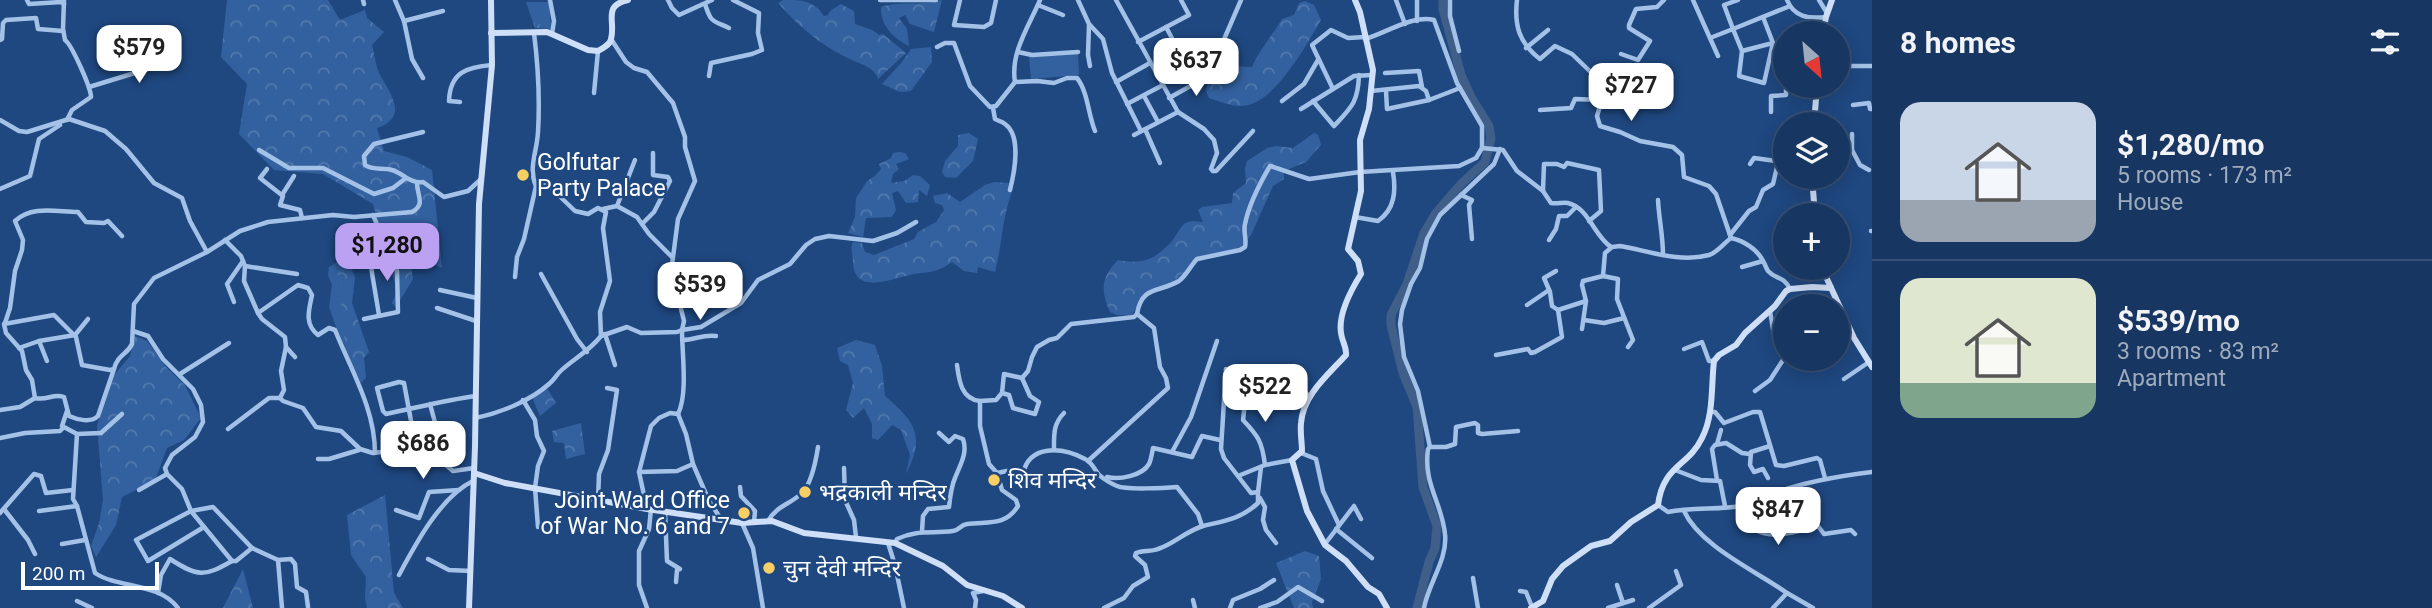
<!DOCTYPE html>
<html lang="en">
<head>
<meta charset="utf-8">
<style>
	body { margin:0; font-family:Roboto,"Noto Sans Devanagari",sans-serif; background:#203e67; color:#f1f3f6; height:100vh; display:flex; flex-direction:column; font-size:26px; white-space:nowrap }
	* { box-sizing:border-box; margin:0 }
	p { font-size:23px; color:#9eabbd }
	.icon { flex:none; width:38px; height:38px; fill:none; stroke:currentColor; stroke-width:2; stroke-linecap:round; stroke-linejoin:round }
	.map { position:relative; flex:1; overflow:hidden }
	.sheet { display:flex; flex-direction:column; background:#173661; width:560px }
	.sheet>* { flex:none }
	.needle { width:46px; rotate:153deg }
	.tools { position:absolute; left:1773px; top:21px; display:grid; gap:14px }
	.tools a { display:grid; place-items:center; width:77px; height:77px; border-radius:50%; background:#173661; box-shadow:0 4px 18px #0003,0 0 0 2px #365076; font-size:35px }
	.scale { position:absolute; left:21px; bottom:18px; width:138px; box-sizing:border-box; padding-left:7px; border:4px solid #fff; border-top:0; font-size:19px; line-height:24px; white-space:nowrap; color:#fff; -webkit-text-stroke:5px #1f4881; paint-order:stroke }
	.price { position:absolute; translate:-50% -60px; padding:0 16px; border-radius:14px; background:#fff; color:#222; font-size:23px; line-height:46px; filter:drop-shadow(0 2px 4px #0008) }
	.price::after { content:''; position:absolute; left:50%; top:42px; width:21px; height:16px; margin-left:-10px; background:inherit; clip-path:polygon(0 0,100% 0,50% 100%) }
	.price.active { background:#bca0f2; color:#111 }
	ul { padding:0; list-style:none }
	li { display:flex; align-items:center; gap:21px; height:175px; padding:0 28px }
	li+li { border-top:2px solid #365076 }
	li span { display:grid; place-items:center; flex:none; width:196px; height:140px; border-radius:21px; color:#555 }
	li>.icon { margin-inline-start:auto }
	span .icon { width:84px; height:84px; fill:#fffc; stroke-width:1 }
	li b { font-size:30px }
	h2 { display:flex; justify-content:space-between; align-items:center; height:84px; padding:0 28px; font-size:30px }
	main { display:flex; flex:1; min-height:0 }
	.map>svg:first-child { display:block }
	.grass { fill:url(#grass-tufts) }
	.forest { fill:url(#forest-crowns) }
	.park { fill:#33619f }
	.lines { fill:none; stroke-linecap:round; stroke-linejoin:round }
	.river { stroke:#405f88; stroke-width:9 }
	.street { stroke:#a4c2e8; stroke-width:4.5 }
	.secondary { stroke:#cfdff7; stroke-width:6 }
	.poi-dot { fill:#f7cf64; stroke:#1f4881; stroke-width:2.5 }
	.labels { text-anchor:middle; stroke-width:5; stroke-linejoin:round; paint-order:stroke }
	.poi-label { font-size:23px; fill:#fff; stroke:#1f4881; text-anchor:start }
</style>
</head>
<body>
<main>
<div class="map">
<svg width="1872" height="608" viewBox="0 0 1872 608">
	<defs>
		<pattern id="grass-tufts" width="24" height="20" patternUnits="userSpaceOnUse" patternTransform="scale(1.75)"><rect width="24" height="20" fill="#33619f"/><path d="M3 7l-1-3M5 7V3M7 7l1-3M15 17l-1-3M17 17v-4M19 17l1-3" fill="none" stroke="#5279ad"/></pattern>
		<pattern id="forest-crowns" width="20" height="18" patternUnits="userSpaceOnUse" patternTransform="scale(1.75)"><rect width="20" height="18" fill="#33619f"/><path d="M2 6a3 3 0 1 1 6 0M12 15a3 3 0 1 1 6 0" fill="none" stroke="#5279ad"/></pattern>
	</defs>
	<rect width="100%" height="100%" fill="#1f4881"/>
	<polygon class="grass" points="526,2 549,2 551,29 535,28"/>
	<g class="forest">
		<path d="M227 0H328L340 20 365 10 367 18 384 32 372 45C374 52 375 61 377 68 384 87 414 116 377 128L384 151 407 157 432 170 442 268 420 257 410 258 413 279 396 307 392 303 397 291 373 204 323 174 274 170 239 134 247 84 221 57Z"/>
		<path d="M783 0C802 0 813 0 824 16L828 15 830 11 841 4 854 11 855 24C864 28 872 28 879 35L883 34 906 53 878 79C874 67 863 65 852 60 824 48 798 26 778 3Z"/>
		<path d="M942 0 934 32 910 24 905 15 899 18 907 29 909 46C893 38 880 25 881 7 903 0 919 7 942 0Z"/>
		<path d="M1305 1 1314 5 1321 20C1307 44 1279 94 1252 104 1238 109 1223 103 1209 98L1206 91 1209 80H1219L1228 66 1252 67C1260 49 1272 36 1282 19L1294 15 1299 3Z"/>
		<polygon points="931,47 932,62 911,91 900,92 882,84 902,62 911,49"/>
		<polygon points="969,133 978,139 973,161 956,178 945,177 942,172 945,161 958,146 958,135"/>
		<path d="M1314 133 1318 135 1321 145 1306 162 1284 171V179L1273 186 1251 235 1241 247 1198 262 1187 273 1163 289 1149 295 1139 304 1132 315H1117L1110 312C1101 291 1100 278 1118 260 1129 262 1141 263 1151 258 1157 256 1169 245 1173 240 1183 226 1181 219 1203 222L1198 210 1202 207 1232 203 1233 193 1246 183 1245 168 1247 161 1267 148 1276 146 1293 148Z"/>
		<polygon points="900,152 905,153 909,159 896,164 899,169 893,174 891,183 904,181 913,175 920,176 930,185 927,196 919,190 918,202 906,203 898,191 892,193 896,210 892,217 866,218 863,237 848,233 855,217 856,198 867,181 875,176 881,169 879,164 891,158 893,153"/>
		<path d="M994 182 1009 183 1012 192C1002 218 1002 245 995 272L978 267 977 273 964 271 952 262C932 276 927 270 906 276 888 280 855 294 853 263 853 255 850 249 853 242L862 243 865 252 874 255 914 239 918 232 936 222 944 210 942 205 935 203 933 196 947 193 960 202 985 185Z"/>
		<polygon points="343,249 355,277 352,303 369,352 364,358 366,378 361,383 345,351 336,263"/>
		<polygon points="135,336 147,341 167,368 185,385 201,418 184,440 167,448 155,480 122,497 116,525 96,557 91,546 99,523 103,500 97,426 110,380 130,356"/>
		<path d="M856 340 875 345 882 366 885 396C915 422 926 436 906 474L910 455 901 430 892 425 878 440 872 438V424L864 408 853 418 846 410 853 383 848 365 840 361 837 348Z"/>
		<polygon points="547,388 556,403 540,416 532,397"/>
		<polygon points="581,423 585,454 566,459 564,443 554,442 552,431"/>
		<polygon points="385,495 394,593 403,608 367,608 365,598 366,577 351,555 347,515"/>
		<polygon points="1305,551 1319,556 1321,579 1312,602 1313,608 1294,608 1276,563"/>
		<polygon points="243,569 253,608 223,608"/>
	</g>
	<g class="park">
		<polygon points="1078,54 1079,75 1031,79 1029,57"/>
		<polygon points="336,263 345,343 342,344 329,307 332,285 328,275 329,267"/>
	</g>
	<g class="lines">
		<polyline class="river" points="1417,608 1429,562 1435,548 1437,526 1423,487 1417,407 1403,373 1391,325 1391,315 1407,284 1424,233 1436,213 1462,183 1485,162 1491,138 1489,126 1472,99 1461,75 1443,9 1443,0"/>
		<g class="street">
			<polyline points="27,0 29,4 61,2 64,4"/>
			<path d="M64 0 63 29 65 40C72 45 91 88 91 97L72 110 67 120"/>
			<polyline points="363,0 364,4"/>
			<polyline points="395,0 404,21 412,59 423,78"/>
			<polyline points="550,0 554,21 552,34"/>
			<polyline points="668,0 672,8 679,15 712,0"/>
			<polyline points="880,0 936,0"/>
			<polyline points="960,0 954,25 984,27 991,23 996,0"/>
			<polyline points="1078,0 1089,24 1103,39 1112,73 1141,131"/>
			<polyline points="1116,0 1178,112 1204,129 1214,140 1217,153 1211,169 1213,171"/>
			<polyline points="1396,0 1405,24"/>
			<polyline points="1417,0 1417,21"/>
			<polyline points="1450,0 1450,16 1459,51"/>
			<path d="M1517 0C1514 25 1519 43 1540 59L1555 46 1572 54 1601 82 1602 100"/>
			<polyline points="1693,0 1718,56"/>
			<polyline points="1738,0 1724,5 1733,29 1790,6"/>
			<path d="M1787 0C1794 17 1808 19 1826 17"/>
			<polyline points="1819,0 1827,13"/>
			<path d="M705 4C711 23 712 20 729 28"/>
			<polyline points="1038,5 1063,15"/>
			<polyline points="1763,17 1773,43"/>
			<polyline points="404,21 443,11"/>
			<polyline points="1089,25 1088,55 1090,66"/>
			<polyline points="1166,27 1184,61"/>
			<polyline points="1710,38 1733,29 1742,51 1739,76 1764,83 1773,43 1742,51"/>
			<polyline points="0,40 2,39 3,23 6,20 36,18 38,29 63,31"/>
			<polyline points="1138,42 1189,15 1181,0"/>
			<path d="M937 47 945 43H954L970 86 990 107 996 106 1015 82C1010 53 1029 26 1040 0"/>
			<polyline points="1526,48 1548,30"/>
			<polyline points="1018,52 1032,55 1078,52"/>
			<polyline points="1621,54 1638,60 1650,41 1629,28 1629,25 1636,9 1657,7 1664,0"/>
			<polyline points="1838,66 1872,66"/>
			<polyline points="1385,73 1419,71 1422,87"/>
			<polyline points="1157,75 1222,44 1241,0"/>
			<polyline points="709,76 711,63 752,54 762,50 758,33 759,13 733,0"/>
			<path d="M1015 82 1037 81 1054 83 1067 78H1077C1088 92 1088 114 1095 131"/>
			<polyline points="1116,82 1150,63"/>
			<polyline points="89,87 151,68 146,57"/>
			<polyline points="1333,89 1312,45 1331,30 1348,38 1365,37"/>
			<polyline points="1371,91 1419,86 1426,91 1429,100 1460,88"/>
			<polyline points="1386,91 1387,109 1429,100"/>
			<polyline points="594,93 598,51"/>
			<polyline points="1144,96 1158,122"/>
			<polyline points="1169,98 1212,74 1202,52"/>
			<polyline points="1282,101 1304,84 1318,60"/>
			<path d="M1313 101 1334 126C1352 107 1358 102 1359 75"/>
			<path d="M460 102 449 101C450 72 467 67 492 65"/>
			<polyline points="1127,104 1163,85"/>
			<polyline points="1853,105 1869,103 1870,109 1872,109"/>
			<path d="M993 108 995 119C998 121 1002 121 1005 124 1022 136 1014 174 1010 190"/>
			<polyline points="1301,109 1354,76 1372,75"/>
			<polyline points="1540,110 1571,108 1575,99 1602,100 1597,116 1600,126 1620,132 1640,141 1673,147 1682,155 1684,177 1709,186 1716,194 1731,238"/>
			<polyline points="1771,112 1771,96 1786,95 1786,86"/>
			<polyline points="0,120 19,131 27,132 69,119 105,131 126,149 154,183 182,198 190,221 207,252"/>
			<polyline points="1145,129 1160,163"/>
			<path d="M423 132 374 144 364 156 365 165C373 171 383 167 392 170 403 173 410 184 423 182L444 197 468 191 480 180"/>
			<polyline points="1852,134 1852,150"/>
			<polyline points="1134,135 1178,112"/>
			<path d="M1482 148 1503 150 1517 171 1543 191 1551 203C1557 204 1563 202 1568 203 1589 208 1594 236 1611 247"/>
			<polyline points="259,150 289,168 323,168 374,194 393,188 406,178"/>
			<polyline points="1838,161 1852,150 1860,165 1869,170"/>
			<polyline points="1750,164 1754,158 1776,161 1777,167"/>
			<polyline points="267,169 260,178 283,196 280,205 300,210 302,218"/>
			<polyline points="1213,171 1216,171 1253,131"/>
			<polyline points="0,189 30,176 39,139 60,125"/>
			<polyline points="1543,191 1544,164 1557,164 1564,167 1567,163 1599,170 1601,211 1589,221"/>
			<polyline points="282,195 294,176"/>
			<polyline points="1461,195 1472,200 1469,205 1472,239"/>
			<path d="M1658 200C1659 219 1663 236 1663 255"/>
			<polyline points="617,206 635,160"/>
			<polyline points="603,209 617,206 637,217 649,234 672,257"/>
			<path d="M1355 217 1378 221C1395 209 1396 191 1393 172"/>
			<polyline points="642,224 654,212 670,181 668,177 653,175 653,153"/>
			<polyline points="1871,231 1872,231"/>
			<polyline points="1730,235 1749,211 1756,207 1763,190 1773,184 1777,167 1785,166"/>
			<polyline points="225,240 241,256 245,266 297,274"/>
			<polyline points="1549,240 1556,229 1559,216 1567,216 1576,207"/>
			<polyline points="369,255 379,315"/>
			<polyline points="356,260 387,247"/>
			<polyline points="672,265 718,267"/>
			<path d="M245 266 244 281 258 313 298 285 308 288 312 295C309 310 304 324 318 335L329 328 335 330C351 370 375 409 375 453"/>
			<polyline points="1742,267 1763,261"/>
			<polyline points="1556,271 1544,278 1550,292 1552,306 1558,310"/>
			<polyline points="541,274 577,339 587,352"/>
			<path d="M1603 276 1605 253 1612 247 1620 246C1649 251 1680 263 1709 255 1717 253 1724 243 1731 238 1744 241 1757 249 1763 261 1765 264 1766 268 1768 271 1776 280 1783 275 1790 289"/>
			<polyline points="515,277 517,257 524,239 536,186"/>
			<polyline points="440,290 477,298"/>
			<polyline points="234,302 227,284 243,261"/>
			<polyline points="1527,305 1549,290"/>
			<polyline points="437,308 476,321"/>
			<polyline points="1770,311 1774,335 1785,342"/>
			<polyline points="258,313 262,319 285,337 286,347 295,357"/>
			<path d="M1137 314C1142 285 1159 293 1179 281 1186 276 1191 265 1197 259L1240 250 1245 247C1247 239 1243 232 1245 224 1249 204 1260 183 1270 166L1309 179 1360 172 1459 166 1476 158 1482 148V126L1457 83 1434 20C1414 14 1384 34 1365 39"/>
			<polyline points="364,319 398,312 397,271 373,215"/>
			<polyline points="1584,320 1604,323 1624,318"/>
			<path d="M5 323 10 308 15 271 22 250 23 240 15 221C32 205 57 212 78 212L86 222 104 223 108 221 122 236"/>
			<polyline points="1582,329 1586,301"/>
			<path d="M133 331 148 336 163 359 193 389 201 405 203 422 195 437 172 455 165 468 167 474 182 489 191 511 232 561C204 577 198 577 170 559L161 575 158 593"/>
			<polyline points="605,334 615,365"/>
			<polyline points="601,336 627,327 641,333 677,332 682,330 684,321 674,281 672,265 678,219 695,181 685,147 685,137 673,103 647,72 634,68 626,62 611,39"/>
			<path d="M682 340C695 340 703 334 716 336"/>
			<polyline points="39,341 75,335 88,319"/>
			<polyline points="286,347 281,371 284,390 280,398 283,401 303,408 316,427 341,431 360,449 373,453 407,449 428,450 453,471 474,468"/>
			<polyline points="19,348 39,341 47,361"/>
			<polyline points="1684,349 1702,342 1709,361 1714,361"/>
			<polyline points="1496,355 1528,349 1531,353 1535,352 1562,337 1558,310 1586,301 1582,285 1583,281 1603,276 1618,279 1617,299 1633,340 1628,347"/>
			<path d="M957 365C959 380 961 399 980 401"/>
			<polyline points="1226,369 1221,449 1224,458 1251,493 1258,492 1261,467"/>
			<polyline points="1278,370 1297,370 1299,387 1310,397"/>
			<polyline points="180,374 229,343"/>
			<polyline points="1844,379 1869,362"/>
			<path d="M1247 385 1243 420C1258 436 1262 441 1265 465"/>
			<polyline points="1755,391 1770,380 1785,357"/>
			<polyline points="1002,393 1004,374 1022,378"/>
			<path d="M35 398C47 401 53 393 64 397L69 416C78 420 91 423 98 416L114 369"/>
			<polyline points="523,400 535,420 537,436 544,451 538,466 535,488 538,527"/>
			<path d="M430 404 437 430 414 437 404 383 399 382 377 388 383 411 386 414C416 408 445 400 476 396"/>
			<path d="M0 410 20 407 35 398 32 380 26 370 22 351 6 333 4 324 54 315 76 337 82 365 110 370 114 369C118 354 127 355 132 344L134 304 154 278 207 252 240 231 268 222 333 215 354 217 412 212C426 204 417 196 417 183"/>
			<path d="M67 411 62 426 77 434 73 499 77 506 95 573C119 589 159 582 178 608"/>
			<polyline points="1710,412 1715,412 1724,423 1753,412 1760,412 1776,465 1784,466 1817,458 1820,460 1825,478"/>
			<path d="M475 418C500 413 530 401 549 384 555 379 558 372 564 368 577 357 590 350 601 336L600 312 610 281 603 228 606 212 598 208 588 214 575 211 548 185 536 186C528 168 537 152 538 132 540 99 538 65 534 33"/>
			<polyline points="228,429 269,398 280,398"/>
			<polyline points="77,434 101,433 122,414"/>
			<polyline points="0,438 25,433 60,431 63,428"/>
			<polyline points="1717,444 1721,430"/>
			<polyline points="1430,447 1418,391 1404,357 1400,324 1402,310 1411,284 1420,268 1427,239 1440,215 1494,164 1500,149"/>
			<path d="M1054 450C1054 435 1053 424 1064 413"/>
			<polyline points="1172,452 1191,417 1217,341"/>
			<polyline points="1301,453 1316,459 1323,491 1339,525"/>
			<polyline points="318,459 329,459 359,450"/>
			<polyline points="1088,461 1168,388 1166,378 1160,367 1154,328 1137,314"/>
			<polyline points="693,464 709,501 721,519"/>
			<polyline points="844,468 845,500 854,520 856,537"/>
			<polyline points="1675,470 1701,480 1720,481 1725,506"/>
			<polyline points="639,472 677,471 693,464 686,434 678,414"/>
			<path d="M997 473 1007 471 1023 474C1029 444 1062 447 1085 459 1092 462 1094 469 1099 475 1104 479 1112 484 1117 486 1125 490 1166 488 1177 487L1198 514 1202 526"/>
			<polyline points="1238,476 1265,465 1292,460"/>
			<path d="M1107 477C1119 480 1142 476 1149 464 1151 460 1152 453 1153 448L1192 457 1202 436 1220 440"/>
			<polyline points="1768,478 1763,469 1754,472 1750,465 1751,452 1770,446"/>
			<polyline points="1717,480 1712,449 1715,445 1726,443 1742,453 1750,454"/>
			<polyline points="740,487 741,496 755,511 754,522"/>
			<polyline points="139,490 167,474"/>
			<polyline points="1260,498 1265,507 1263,520 1266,530 1276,543"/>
			<polyline points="598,500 599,474 608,450 617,390 607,388"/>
			<path d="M1658 505 1668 512C1692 507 1718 510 1742 506 1755 504 1766 495 1777 492 1809 481 1839 476 1872 472"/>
			<path d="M1743 506C1748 547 1789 534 1818 526L1824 534 1851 530 1855 534"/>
			<polyline points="4,509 28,540 35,554"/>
			<path d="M647 509 639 472 651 426 659 418 670 413 678 414C688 394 682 354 682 330L701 327 741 303 758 280 790 264 806 245 815 239 829 236 873 241 897 233 916 222"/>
			<polyline points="396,510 419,518 429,492 459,490"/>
			<polyline points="39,511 77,506"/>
			<path d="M1684 511C1700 546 1756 571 1787 593"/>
			<polyline points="665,512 667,561 680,569 677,570 676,582"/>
			<polyline points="0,513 34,474 41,476 46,493 73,490"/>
			<path d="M768 521C776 506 791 504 802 493 812 483 816 460 818 447"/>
			<polyline points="742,523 753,548 763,608"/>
			<polyline points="204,527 148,561 136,540 191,511 213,507 252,548 278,560 282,608"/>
			<polyline points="1336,529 1372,558"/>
			<path d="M922 531 923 516 928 509 949 507C950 497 951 487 955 478 960 465 968 453 963 439L955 436 949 442 939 433"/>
			<polyline points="888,543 895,565 904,608"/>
			<path d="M895 543 897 539C919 529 931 534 953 531 960 530 960 525 967 524 987 521 1005 527 1018 506L1016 500 1002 490 997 473 989 464 980 426V401L996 400 1002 393 1009 395 1013 408 1035 414 1039 402 1030 396 1022 378 1028 371 1032 357 1037 347 1049 340 1057 338 1071 324 1134 317 1137 314"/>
			<polyline points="62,544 85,540"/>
			<polyline points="1325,544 1354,506 1361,519"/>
			<polyline points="428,559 449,570 471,571"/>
			<polyline points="278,560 291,559 295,564 297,587 306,592 308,607"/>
			<polyline points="232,561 236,561 252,548"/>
			<path d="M399 575C415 545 441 496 473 481"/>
			<polyline points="1473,578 1478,608"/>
			<polyline points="1617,585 1623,603"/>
			<polyline points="1520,591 1526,592 1532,607"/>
			<polyline points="1193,600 1195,608"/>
			<polyline points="77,601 92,608"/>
			<polyline points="647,608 639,585 639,551 649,529 651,509"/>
			<polyline points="975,608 976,600 973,593 983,591"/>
			<path d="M1104 608 1124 598 1133 586 1148 577 1145 565 1135 556 1136 553C1143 550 1151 552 1158 549 1174 544 1186 531 1203 526 1224 521 1241 519 1258 503V492"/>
			<polyline points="1230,608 1233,600 1260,589 1274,580"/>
			<polyline points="1260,608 1277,602 1298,587 1322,601"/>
			<path d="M1424 608C1428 584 1448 559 1445 534 1442 503 1423 484 1428 449L1430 447H1446L1455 444 1456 427 1475 423 1478 425V433L1482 434 1518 431"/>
			<polyline points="1608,608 1633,600"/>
			<polyline points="1649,608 1681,585 1676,571"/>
			<polyline points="1773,608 1787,593 1813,608"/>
		</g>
		<g class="secondary">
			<path d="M1355 0 1360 12 1373 70 1369 109 1360 140 1361 191 1348 249 1358 261 1361 274C1351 290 1338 314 1341 333 1342 342 1347 347 1346 355 1328 375 1303 395 1301 423 1300 433 1302 442 1302 451L1292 460 1307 511 1325 545 1346 561 1368 587 1379 594 1387 608"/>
			<path d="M491 33 547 32 588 50 598 51C603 48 610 45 611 39 616 21 602 6 628 0"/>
			<polyline points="1823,33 1826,17 1832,0"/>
			<polyline points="1814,124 1817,86"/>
			<polyline points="1812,177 1815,215"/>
			<polyline points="1822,268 1854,338 1872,367"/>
			<polyline points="474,473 505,483 647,509 742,523 772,521 804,533 895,543 943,566 967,585 1003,596 1022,608"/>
			<polyline points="469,608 475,446 479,204 492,65 491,0"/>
			<path d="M1531 608 1543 601 1552 579 1563 566 1591 546 1610 541 1631 522 1658 505C1663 465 1688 467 1702 438 1714 415 1711 386 1714 361L1719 355 1736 345 1745 333 1775 306 1786 291 1790 289 1812 287 1831 288"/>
		</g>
	</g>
	<g class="poi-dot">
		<circle cx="523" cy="175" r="7"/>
		<circle cx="994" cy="480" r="7"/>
		<circle cx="805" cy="492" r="7"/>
		<circle cx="744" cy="513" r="7"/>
		<circle cx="769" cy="568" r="7"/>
	</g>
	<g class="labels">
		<g class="poi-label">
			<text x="537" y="170">Golfutar<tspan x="537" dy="26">Party Palace</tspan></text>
			<text x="1008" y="488">शिव मन्दिर</text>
			<text x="819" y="500">भद्रकाली मन्दिर</text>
			<text x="730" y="508" text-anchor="end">Joint Ward Office<tspan x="730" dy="26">of War No. 6 and 7</tspan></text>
			<text x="783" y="576">चुन देवी मन्दिर</text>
		</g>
	</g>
</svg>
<div class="tools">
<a><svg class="needle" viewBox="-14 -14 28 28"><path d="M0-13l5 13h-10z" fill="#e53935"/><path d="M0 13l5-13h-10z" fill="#9eabbd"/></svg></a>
<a><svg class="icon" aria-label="layers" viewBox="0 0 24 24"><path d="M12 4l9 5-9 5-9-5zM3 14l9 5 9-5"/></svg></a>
<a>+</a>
<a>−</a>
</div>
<div class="scale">200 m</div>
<b class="price" style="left:139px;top:85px">$579</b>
<b class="price" style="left:1196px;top:98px">$637</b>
<b class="price" style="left:1631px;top:123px">$727</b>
<b class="price active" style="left:387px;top:283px">$1,280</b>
<b class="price" style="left:700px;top:322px">$539</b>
<b class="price" style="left:1265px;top:424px">$522</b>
<b class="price" style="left:423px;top:481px">$686</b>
<b class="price" style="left:1778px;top:547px">$847</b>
</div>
<section class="sheet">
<h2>8 homes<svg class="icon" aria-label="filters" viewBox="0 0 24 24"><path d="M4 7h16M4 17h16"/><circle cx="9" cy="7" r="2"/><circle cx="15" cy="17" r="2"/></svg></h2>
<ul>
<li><span style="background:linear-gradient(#c9d6e8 70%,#9aa5b1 0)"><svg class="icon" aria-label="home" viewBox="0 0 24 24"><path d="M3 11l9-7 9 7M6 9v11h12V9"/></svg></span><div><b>$1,280/mo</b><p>5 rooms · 173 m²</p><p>House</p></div></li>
<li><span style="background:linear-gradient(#dfe7d0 75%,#7fa58c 0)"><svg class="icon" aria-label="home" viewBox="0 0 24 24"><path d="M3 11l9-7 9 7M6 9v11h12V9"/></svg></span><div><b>$539/mo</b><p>3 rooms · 83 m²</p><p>Apartment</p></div></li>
</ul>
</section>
</main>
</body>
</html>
